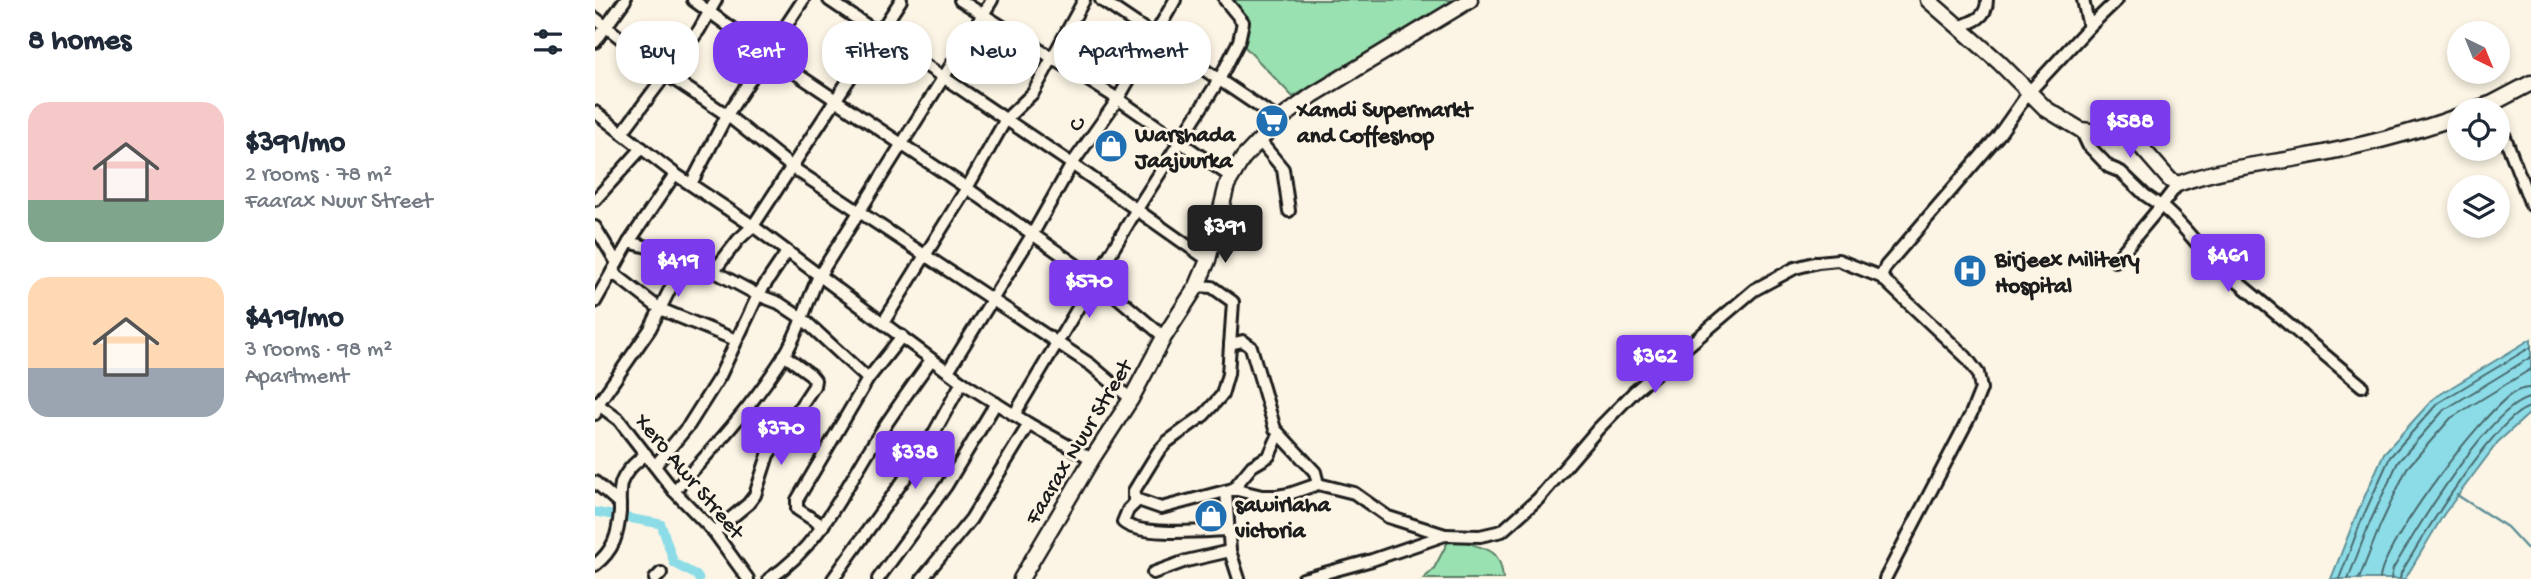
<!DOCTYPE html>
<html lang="en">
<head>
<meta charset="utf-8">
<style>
	body { margin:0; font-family:"Gochi Hand",sans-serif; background:#f2f2f3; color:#1f2937; height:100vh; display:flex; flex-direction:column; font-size:26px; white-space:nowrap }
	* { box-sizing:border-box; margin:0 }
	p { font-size:23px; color:#747a83 }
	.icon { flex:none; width:38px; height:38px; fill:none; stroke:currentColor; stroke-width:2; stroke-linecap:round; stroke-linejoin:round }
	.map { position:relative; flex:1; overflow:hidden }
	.sheet { display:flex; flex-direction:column; background:#fff; width:595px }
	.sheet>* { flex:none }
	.banner { position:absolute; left:21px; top:21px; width:665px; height:63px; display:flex; gap:14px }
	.needle { width:46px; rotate:137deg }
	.controls { position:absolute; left:1852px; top:21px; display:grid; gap:14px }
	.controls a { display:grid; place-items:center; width:63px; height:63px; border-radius:50%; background:#fff; box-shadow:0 4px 10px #0003; font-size:35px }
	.price { position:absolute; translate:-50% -60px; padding:0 16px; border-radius:7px; background:#7c3aed; color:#fff; font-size:23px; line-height:46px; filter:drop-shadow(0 2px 4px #0008) }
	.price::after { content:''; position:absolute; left:50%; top:42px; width:21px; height:16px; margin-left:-10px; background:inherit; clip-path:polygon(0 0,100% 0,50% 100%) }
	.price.active { background:#222; color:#fff }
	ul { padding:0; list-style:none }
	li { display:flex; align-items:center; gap:21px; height:175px; padding:0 28px }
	li span { display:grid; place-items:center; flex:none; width:196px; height:140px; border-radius:21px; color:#555 }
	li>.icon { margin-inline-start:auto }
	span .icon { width:84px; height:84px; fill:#fffc; stroke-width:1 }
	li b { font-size:30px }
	h2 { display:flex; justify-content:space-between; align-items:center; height:84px; padding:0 28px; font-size:30px }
	.chip { padding:0 24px; border-radius:28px; background:#fff; box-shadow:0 4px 10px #0003; font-size:24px; line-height:63px }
	.chip.active { background:#7c3aed; color:#fff }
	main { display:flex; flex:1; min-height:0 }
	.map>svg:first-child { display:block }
	.green { fill:#99e1b0; stroke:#5a7e66; stroke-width:2 }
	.water { fill:#8cdce7; stroke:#5f8f96; stroke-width:2 }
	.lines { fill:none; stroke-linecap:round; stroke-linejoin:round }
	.shore { stroke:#49696d; stroke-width:2 }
	.stream { stroke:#5f8f96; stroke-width:2.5 }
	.canal { stroke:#8cdce7; stroke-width:9 }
	.minor-casing { stroke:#1c1c1c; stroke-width:16 }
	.major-casing { stroke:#1c1c1c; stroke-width:19 }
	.minor { stroke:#fcf5e5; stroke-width:10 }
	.major { stroke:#fcf5e5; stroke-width:14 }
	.labels { text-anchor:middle; stroke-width:6; stroke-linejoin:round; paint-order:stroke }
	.poi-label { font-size:23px; font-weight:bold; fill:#1c1c1c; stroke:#fcf5e5; text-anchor:start }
	.street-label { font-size:23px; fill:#1c1c1c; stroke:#fcf5e5 }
</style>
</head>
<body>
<main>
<section class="sheet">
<h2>8 homes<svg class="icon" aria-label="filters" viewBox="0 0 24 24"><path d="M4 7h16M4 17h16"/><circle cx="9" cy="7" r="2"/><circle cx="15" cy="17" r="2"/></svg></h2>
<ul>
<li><span style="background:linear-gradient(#f6c9c9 70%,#7fa58c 0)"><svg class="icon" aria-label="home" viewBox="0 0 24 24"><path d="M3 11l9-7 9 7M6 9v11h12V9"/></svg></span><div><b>$391/mo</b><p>2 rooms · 78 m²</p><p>Faarax Nuur Street</p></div></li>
<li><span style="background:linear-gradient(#ffd9b3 65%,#9aa5b1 0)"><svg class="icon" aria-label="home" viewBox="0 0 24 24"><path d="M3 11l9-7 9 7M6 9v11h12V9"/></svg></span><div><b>$419/mo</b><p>3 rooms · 98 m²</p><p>Apartment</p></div></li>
</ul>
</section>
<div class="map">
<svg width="1936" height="579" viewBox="0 0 1936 579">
	<rect width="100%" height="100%" fill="#fcf5e5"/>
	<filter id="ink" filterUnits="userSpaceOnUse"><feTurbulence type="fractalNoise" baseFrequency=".0143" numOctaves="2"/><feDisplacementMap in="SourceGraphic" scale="14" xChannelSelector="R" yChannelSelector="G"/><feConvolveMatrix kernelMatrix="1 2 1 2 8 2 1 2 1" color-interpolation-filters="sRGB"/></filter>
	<g filter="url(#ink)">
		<g class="green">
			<polygon points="630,0 858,0 698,97 650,47 648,22"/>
			<path d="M862 537C886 553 905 541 908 579H828L838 570 855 538Z"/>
		</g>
		<polygon class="water" points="1936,339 1936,412 1903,442 1849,514 1810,579 1736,579 1761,516 1789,453 1839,398"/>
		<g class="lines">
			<g class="shore">
				<polyline points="1744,579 1767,519 1795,457 1843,403 1936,347"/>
				<polyline points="1753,579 1775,522 1803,462 1849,410 1936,357"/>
				<polyline points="1764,579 1785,526 1812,468 1856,418 1936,369"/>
				<path d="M1785 579C1787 545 1889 409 1920 392 1925 389 1930 388 1936 388"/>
				<path d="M1796 579 1798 569C1818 535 1898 401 1936 398"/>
				<path d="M1805 579 1806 573C1824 542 1904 411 1936 407"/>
			</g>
			<polyline class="stream" points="1862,495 1912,527 1936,553"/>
			<polyline class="canal" points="0,512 66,524 79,563 101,575 104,579"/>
			<defs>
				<g id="minor">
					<polyline points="98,0 172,54 372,188 501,279 569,337"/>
					<polyline points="234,0 477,164 613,260"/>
					<polyline points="365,0 523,99 636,177"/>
					<polyline points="506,0 684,120"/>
					<polyline points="1488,0 1494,27"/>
					<polyline points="0,18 71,74 132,115 198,168 496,365 536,399"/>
					<path d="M1363 27C1378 22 1392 18 1392 0"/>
					<polyline points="0,42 30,0"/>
					<polyline points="0,112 80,174 158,226 367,382 434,424 497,459"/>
					<polyline points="1902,116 1936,205"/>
					<polyline points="1486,130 1493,145 1514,167 1526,172 1550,195 1566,206 1520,261"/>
					<polyline points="27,133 104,30 121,0"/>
					<polyline points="664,140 688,169 694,211"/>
					<polyline points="96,184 132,115 208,0"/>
					<path d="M1583 184 1566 206C1595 229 1612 263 1644 283L1767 386"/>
					<polyline points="0,200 47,148"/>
					<polyline points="0,227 22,263"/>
					<polyline points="34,242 96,259 163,295 184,303 208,319 273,379"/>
					<polyline points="119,271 143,240 158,226 306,0"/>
					<polyline points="17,272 65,309 141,340"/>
					<polyline points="1286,277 1291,266 1403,136 1434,92 1494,27 1522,0"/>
					<polyline points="0,302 34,242 80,174"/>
					<polyline points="288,323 372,188 411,119 438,93 489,0"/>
					<polyline points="635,344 648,341 656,347 680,429 720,472 723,484"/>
					<polyline points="353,371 437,235 477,164 523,99 580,0"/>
					<polyline points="0,402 24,420 79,491 119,532 153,579"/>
					<polyline points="0,414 3,404 55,329 91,257"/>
					<polyline points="419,415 542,209 624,80 644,41 648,22 630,0"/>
					<polyline points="60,466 94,425 125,376 163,295 192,252"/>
					<polyline points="0,482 25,504"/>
					<polyline points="638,489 657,466 674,456 684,434"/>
					<path d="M79 491C118 449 158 405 189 356 205 331 211 303 224 276L397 0"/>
					<polyline points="631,491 635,551 644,579"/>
					<polyline points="539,504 539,491 563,452 572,442 609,415 627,395 633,374 638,302 617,287 602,286"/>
					<polyline points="228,526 202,509 202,500 273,379 307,336"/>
					<path d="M632 530C609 531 544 537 528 522L533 510 543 500 566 508 638 489 667 496H682L694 494 723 484 759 493 793 517 850 535"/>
					<polyline points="119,532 153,504 160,495 173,455 219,386 220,380 215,374 189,355"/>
					<path d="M0 565C19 550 23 535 25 512 25 502 24 493 26 484 30 471 41 462 51 454"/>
					<polyline points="558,573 591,561 635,551"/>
					<polyline points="60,579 66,573"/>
					<path d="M174 579C222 548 246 496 275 449 294 418 315 389 336 360"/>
					<polyline points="238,579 328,453 367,382"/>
					<polyline points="283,579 351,486 401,403"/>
					<polyline points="327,579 376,519 434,424"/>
					<polyline points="708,579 777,560 850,535 885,536 907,531 943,499 1003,429 1040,391 1159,290 1200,268 1223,262 1243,260 1286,277 1371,357 1383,373 1386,389 1376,414 1290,579"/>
				</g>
				<g id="major">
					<path d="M1333 0 1404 62 1451 109 1486 130 1523 134 1541 141 1575 180 1583 184C1622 169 1662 165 1703 158 1757 148 1812 135 1864 116"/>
					<polyline points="1878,110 1898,103 1936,83"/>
					<polyline points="426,579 497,459 536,399 569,337 602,286 613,260 632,185 648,158 684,120 718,95 875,0"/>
				</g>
			</defs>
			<use href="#minor" class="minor-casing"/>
			<use href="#major" class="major-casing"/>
			<use href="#minor" class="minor"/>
			<use href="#major" class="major"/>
		</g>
	</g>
	<defs>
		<symbol id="supermarket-disc" viewBox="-11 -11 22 22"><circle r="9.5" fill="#1f6fb2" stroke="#fcf5e5"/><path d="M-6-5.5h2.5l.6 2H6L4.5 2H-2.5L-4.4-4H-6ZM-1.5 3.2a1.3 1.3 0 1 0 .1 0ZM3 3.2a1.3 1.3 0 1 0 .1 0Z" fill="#fff"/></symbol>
		<symbol id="shop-disc" viewBox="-11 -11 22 22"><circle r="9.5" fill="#1f6fb2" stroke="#fcf5e5"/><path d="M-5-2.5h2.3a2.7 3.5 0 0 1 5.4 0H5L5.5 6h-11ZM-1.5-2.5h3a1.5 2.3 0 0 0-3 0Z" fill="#fff"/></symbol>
		<symbol id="hospital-disc" viewBox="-11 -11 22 22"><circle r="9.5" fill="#1f6fb2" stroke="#fcf5e5"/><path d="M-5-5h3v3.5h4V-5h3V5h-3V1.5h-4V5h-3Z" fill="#fff"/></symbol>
	</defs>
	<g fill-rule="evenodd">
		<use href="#supermarket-disc" x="658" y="102" width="38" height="38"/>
		<use href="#shop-disc" x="497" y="127" width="38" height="38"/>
		<use href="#hospital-disc" x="1356" y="252" width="38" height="38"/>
		<use href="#shop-disc" x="597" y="497" width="38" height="38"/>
	</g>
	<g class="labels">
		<g class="poi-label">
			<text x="702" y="116">Xamdi Supermarkt<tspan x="702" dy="26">and Coffeshop</tspan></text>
			<text x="540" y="141">Warshada<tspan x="540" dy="26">Jaajuurka</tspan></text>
			<text x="1400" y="266">Birjeex Militery<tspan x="1400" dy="26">Hospital</tspan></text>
			<text x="640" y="511">sawirlaha<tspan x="640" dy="26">victoria</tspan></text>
		</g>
		<g class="street-label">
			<text transform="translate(480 123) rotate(-56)" y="8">C</text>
			<text transform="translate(482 441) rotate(-59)" y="8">Faarax Nuur Street</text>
			<text transform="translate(96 475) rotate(50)" y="8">Xero Awr Street</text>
		</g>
	</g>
</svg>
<div class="controls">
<a><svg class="needle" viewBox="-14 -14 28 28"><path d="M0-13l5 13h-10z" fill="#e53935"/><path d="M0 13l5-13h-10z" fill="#747a83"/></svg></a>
<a><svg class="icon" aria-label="locate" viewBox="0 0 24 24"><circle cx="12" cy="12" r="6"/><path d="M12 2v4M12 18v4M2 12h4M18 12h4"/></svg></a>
<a><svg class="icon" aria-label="layers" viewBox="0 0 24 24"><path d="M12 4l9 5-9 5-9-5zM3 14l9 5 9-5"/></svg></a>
</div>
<b class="price" style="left:1535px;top:160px">$588</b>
<b class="price active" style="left:630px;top:265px">$391</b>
<b class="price" style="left:1633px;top:294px">$461</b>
<b class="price" style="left:83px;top:299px">$419</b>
<b class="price" style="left:494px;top:320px">$570</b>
<b class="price" style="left:1060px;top:395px">$362</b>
<b class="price" style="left:186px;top:467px">$370</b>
<b class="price" style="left:320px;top:491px">$338</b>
<div class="banner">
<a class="chip">Buy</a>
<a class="chip active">Rent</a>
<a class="chip">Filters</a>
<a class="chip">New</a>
<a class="chip">Apartment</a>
</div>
</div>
</main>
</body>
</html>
